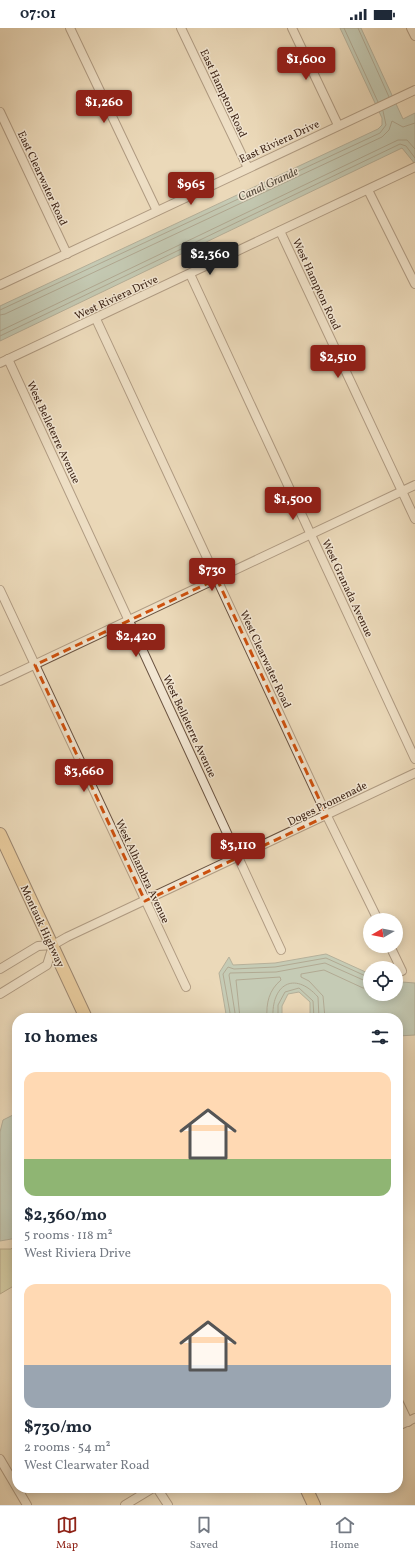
<!DOCTYPE html>
<html lang="en">
<head>
<meta charset="utf-8">
<style>
	body { margin:0; font-family:Vollkorn,serif; background:#f2f2f3; color:#1f2937; height:100vh; display:flex; flex-direction:column; font-size:15px; white-space:nowrap }
	* { box-sizing:border-box; margin:0 }
	p { font-size:13px; color:#747a83 }
	.icon { flex:none; width:22px; height:22px; fill:none; stroke:currentColor; stroke-width:2; stroke-linecap:round; stroke-linejoin:round }
	.map { position:relative; flex:1; overflow:hidden }
	.drawer { position:absolute; left:12px; top:985px; width:391px; height:480px; display:flex; flex-direction:column; background:#fff; border-radius:16px; box-shadow:0 2px 10px #0003 }
	.drawer>* { flex:none }
	.needle { width:26px; rotate:261deg }
	.tools { position:absolute; left:363px; top:885px; display:grid; gap:8px }
	.tools a { display:grid; place-items:center; width:40px; height:40px; border-radius:50%; background:#fff; box-shadow:0 2px 10px #0003; font-size:20px }
	.price { position:absolute; translate:-50% -34px; padding:0 9px; border-radius:4px; background:#8f2418; color:#fff; font-size:13px; line-height:26px; filter:drop-shadow(0 1px 2px #0008) }
	.price::after { content:''; position:absolute; left:50%; top:24px; width:12px; height:9px; margin-left:-6px; background:inherit; clip-path:polygon(0 0,100% 0,50% 100%) }
	.price.active { background:#222; color:#fff }
	ul { padding:0; list-style:none }
	li { display:grid; align-content:center; gap:8px; height:212px; padding:0 12px }
	li span { display:grid; place-items:center; height:124px; border-radius:12px; color:#555 }
	li>.icon { margin-inline-start:auto }
	span .icon { width:72px; height:72px; fill:#fffc; stroke-width:1 }
	li b { font-size:17px }
	h2 { display:flex; justify-content:space-between; align-items:center; height:48px; padding:0 12px; font-size:17px }
	.status { display:flex; justify-content:space-between; align-items:center; height:28px; padding:0 20px; background:#fff; direction:ltr }
	.status svg { height:11px; fill:currentColor }
	.dock { display:flex; justify-content:space-around; align-items:center; height:56px; border-top:1px solid #e0e1e3; background:#fff; font-size:11px; color:#747a83 }
	.dock a { display:grid; justify-items:center; gap:2px }
	.dock .active { color:#8f2418 }
	.map>svg:first-child { display:block }
	.green { fill:#babe8d; stroke:#7c7252 }
	.water { fill:#98baaf; stroke:#747e72 }
	.lines { fill:none; stroke-linecap:round; stroke-linejoin:round }
	.shore { stroke:#6b7063; stroke-width:1 }
	.minor-casing { stroke:#695240; stroke-width:10 }
	.primary-casing { stroke:#3e2517; stroke-width:14 }
	.minor { stroke:#f2e6d2; stroke-width:8 }
	.primary { stroke:#e6bc7c; stroke-width:12 }
	.marked { fill:none; stroke:#ce510e; stroke-width:3; stroke-dasharray:8 5; stroke-linejoin:round }
	.labels { text-anchor:middle; stroke-width:3; stroke-linejoin:round; paint-order:stroke }
	.street-label { font-size:11px; fill:#3e2517; stroke:#f2e6d2 }
	.water-label { font-size:12px; font-style:italic; fill:#544a3d; stroke:#f2e6d2 }
</style>
</head>
<body>
<div class="status"><b>07:01</b><svg viewBox="0 0 49 12"><path d="M0 12V9h3v3zM5 12V6h3v6zM10 12V3h3v9zM15 12V0h3v12zM26 1h20v11H26zM47 4h2v5h-2z"/></svg></div>
<div class="map">
<svg width="415" height="1477" viewBox="0 0 415 1477">
	<rect width="100%" height="100%" fill="#ebd9b9"/>
	<filter id="stains"><feTurbulence type="fractalNoise" baseFrequency=".005" numOctaves="4"/><feColorMatrix values="0 0 0 0 .2 0 0 0 0 .09 0 0 0 0 .02 0 0 0 .5 -.17"/></filter>
	<radialGradient id="worn" r=".72"><stop offset=".6" stop-color="#630" stop-opacity="0"/><stop offset="1" stop-color="#630" stop-opacity=".3"/></radialGradient>
	<polygon class="green" points="17,1216 17,1256 0,1266 0,1221 11,1221"/>
	<g class="water">
		<polygon points="340,0 361,0 403,91 415,85 415,136 402,120 0,313 0,278 378,101 382,97 382,90"/>
		<polygon points="326,926 370,946 370,966 396,966 396,956 402,954 415,955 415,1007 398,1008 398,990 310,990 310,974 299,964 288,966 282,978 282,990 220,990 226,986 219,945 229,929 233,937 275,935"/>
		<polygon points="17,1085 17,1210 0,1213 0,1104 3,1092"/>
	</g>
	<g class="lines">
		<g class="shore">
			<polyline points="344,0 378,74"/>
			<polyline points="358,0 389,69"/>
			<polyline points="0,282 380,105 386,97 383,83"/>
			<polyline points="0,287 5,286 382,109 389,102 392,93 403,99 415,95"/>
			<polyline points="0,303 398,112 407,112 415,121"/>
			<polyline points="0,308 400,116 406,118 415,130"/>
			<polyline points="228,990 230,985 223,946 228,939 234,941 275,939 326,930 370,950"/>
			<polyline points="234,990 235,985 229,947 230,945 276,944 325,935 370,955"/>
			<path d="M240 990 236 952 280 949 281 952C269 962 266 975 267 990"/>
			<path d="M273 990C271 957 294 942 318 969L319 990"/>
			<polyline points="278,990 278,977 285,964 299,960 313,973 314,990"/>
			<polyline points="325,990 323,968 309,953 301,949 301,946 324,942 363,960 370,961"/>
		</g>
		<defs>
			<g id="minor">
				<polyline points="70,0 157,183"/>
				<polyline points="181,0 248,140"/>
				<polyline points="292,0 338,97"/>
				<polyline points="411,0 415,8"/>
				<polyline points="0,84 67,226"/>
				<polyline points="368,162 415,256"/>
				<polyline points="280,203 415,491"/>
				<polyline points="190,246 415,731"/>
				<polyline points="0,257 415,62"/>
				<polyline points="96,291 327,788 378,892"/>
				<polyline points="8,331 281,922"/>
				<polyline points="0,335 415,139"/>
				<polyline points="0,562 186,959"/>
				<polyline points="0,653 415,457"/>
				<polyline points="390,918 402,943"/>
				<polyline points="0,941 38,918 53,917 67,909 415,745"/>
				<polyline points="0,966 47,937 53,918"/>
				<polyline points="398,1373 408,1394"/>
				<polyline points="398,1398 415,1390"/>
				<polyline points="0,1431 27,1477"/>
				<polyline points="157,1460 168,1477"/>
				<polyline points="125,1477 153,1460"/>
			</g>
			<g id="primary">
				<polyline points="0,806 86,990"/>
				<polyline points="306,1460 314,1477"/>
			</g>
		</defs>
		<use href="#minor" class="minor-casing"/>
		<use href="#primary" class="primary-casing"/>
		<use href="#minor" class="minor"/>
		<use href="#primary" class="primary"/>
	</g>
	<path d="M0 0H415V1477H0ZM217 551 327 788 145 873 35 637Z" fill="#ebd9b9" fill-opacity=".55" fill-rule="evenodd"/>
	<path class="marked" d="M217 551 327 788 145 873 35 637Z"/>
	<g class="labels">
		<g class="street-label">
			<text transform="translate(224 65) rotate(65)" y="4">East Hampton Road</text>
			<text transform="translate(279 113) rotate(-25)" y="4">East Riviera Drive</text>
			<text transform="translate(43 150) rotate(65)" y="4">East Clearwater Road</text>
			<text transform="translate(317 256) rotate(65)" y="4">West Hampton Road</text>
			<text transform="translate(116 269) rotate(-25)" y="4">West Riviera Drive</text>
			<text transform="translate(54 404) rotate(65)" y="4">West Belleterre Avenue</text>
			<text transform="translate(348 560) rotate(65)" y="4">West Granada Avenue</text>
			<text transform="translate(266 631) rotate(65)" y="4">West Clearwater Road</text>
			<text transform="translate(190 698) rotate(65)" y="4">West Belleterre Avenue</text>
			<text transform="translate(327 775) rotate(-26)" y="4">Doges Promenade</text>
			<text transform="translate(143 843) rotate(65)" y="4">West Alhambra Avenue</text>
			<text transform="translate(43 898) rotate(65)" y="4">Montauk Highway</text>
		</g>
		<g class="water-label">
			<text transform="translate(268 156) rotate(-25)" y="4">Canal Grande</text>
		</g>
	</g>
	<rect width="100%" height="100%" filter="url(#stains)"/>
	<rect width="100%" height="100%" fill="url(#worn)"/>
</svg>
<div class="tools">
<a><svg class="needle" viewBox="-14 -14 28 28"><path d="M0-13l5 13h-10z" fill="#e53935"/><path d="M0 13l5-13h-10z" fill="#747a83"/></svg></a>
<a><svg class="icon" aria-label="locate" viewBox="0 0 24 24"><circle cx="12" cy="12" r="6"/><path d="M12 2v4M12 18v4M2 12h4M18 12h4"/></svg></a>
</div>
<b class="price" style="left:306px;top:53px">$1,600</b>
<b class="price" style="left:104px;top:96px">$1,260</b>
<b class="price" style="left:191px;top:178px">$965</b>
<b class="price active" style="left:210px;top:248px">$2,360</b>
<b class="price" style="left:338px;top:351px">$2,510</b>
<b class="price" style="left:293px;top:493px">$1,500</b>
<b class="price" style="left:212px;top:564px">$730</b>
<b class="price" style="left:136px;top:630px">$2,420</b>
<b class="price" style="left:84px;top:765px">$3,660</b>
<b class="price" style="left:238px;top:839px">$3,110</b>
<section class="drawer">
<h2>10 homes<svg class="icon" aria-label="filters" viewBox="0 0 24 24"><path d="M4 7h16M4 17h16"/><circle cx="9" cy="7" r="2"/><circle cx="15" cy="17" r="2"/></svg></h2>
<ul>
<li><span style="background:linear-gradient(#ffd9b3 70%,#8fb573 0)"><svg class="icon" aria-label="home" viewBox="0 0 24 24"><path d="M3 11l9-7 9 7M6 9v11h12V9"/></svg></span><div><b>$2,360/mo</b><p>5 rooms · 118 m²</p><p>West Riviera Drive</p></div></li>
<li><span style="background:linear-gradient(#ffd9b3 65%,#9aa5b1 0)"><svg class="icon" aria-label="home" viewBox="0 0 24 24"><path d="M3 11l9-7 9 7M6 9v11h12V9"/></svg></span><div><b>$730/mo</b><p>2 rooms · 54 m²</p><p>West Clearwater Road</p></div></li>
</ul>
</section>
</div>
<nav class="dock">
<a class="active"><svg class="icon" aria-label="map" viewBox="0 0 24 24"><path d="M3 6l6-2 6 2 6-2v14l-6 2-6-2-6 2zM9 4v14M15 6v14"/></svg>Map</a>
<a><svg class="icon" aria-label="saved" viewBox="0 0 24 24"><path d="M7 4h10v16l-5-4-5 4z"/></svg>Saved</a>
<a><svg class="icon" aria-label="home" viewBox="0 0 24 24"><path d="M3 11l9-7 9 7M6 9v11h12V9"/></svg>Home</a>
</nav>
</body>
</html>
